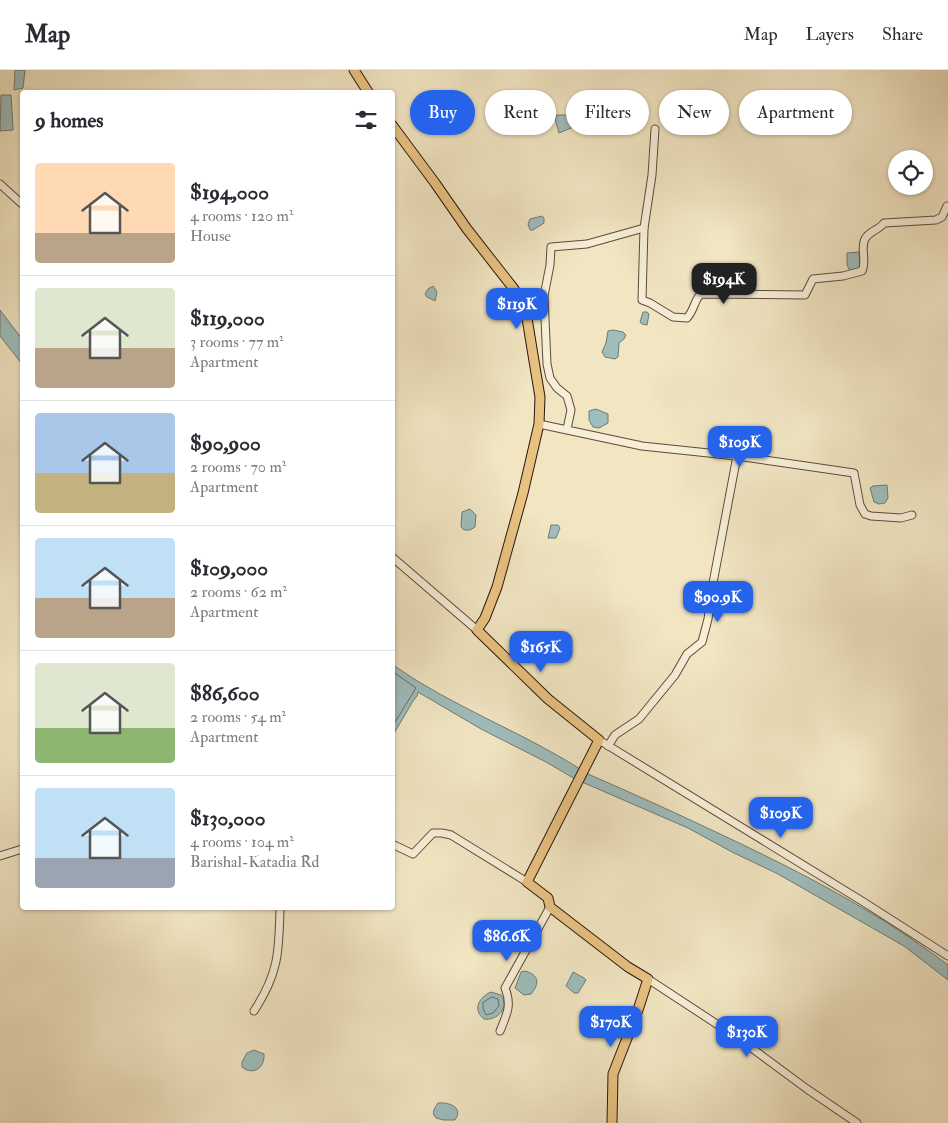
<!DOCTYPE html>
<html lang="en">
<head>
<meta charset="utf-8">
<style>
	body { margin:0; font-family:"IM FELL Double Pica",serif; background:#f2f2f3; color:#2b2b33; height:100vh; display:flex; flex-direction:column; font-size:19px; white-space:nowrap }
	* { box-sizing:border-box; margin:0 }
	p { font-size:16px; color:#7c7c81 }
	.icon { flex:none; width:28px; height:28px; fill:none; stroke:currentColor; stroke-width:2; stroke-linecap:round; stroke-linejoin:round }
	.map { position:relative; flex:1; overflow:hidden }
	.panel { position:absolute; left:20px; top:20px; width:375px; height:820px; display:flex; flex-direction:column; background:#fff; border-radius:5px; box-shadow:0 1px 4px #0004 }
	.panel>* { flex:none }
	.guide { position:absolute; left:410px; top:20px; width:462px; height:45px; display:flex; gap:10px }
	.fabs { position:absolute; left:888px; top:80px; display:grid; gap:10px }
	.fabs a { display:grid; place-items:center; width:45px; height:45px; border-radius:50%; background:#fff; box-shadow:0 1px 4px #0004; font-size:25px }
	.price { position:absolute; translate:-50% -42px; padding:0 11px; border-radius:10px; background:#2563eb; color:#fff; font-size:16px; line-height:32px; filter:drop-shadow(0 1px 2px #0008) }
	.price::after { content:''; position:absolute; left:50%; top:30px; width:15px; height:11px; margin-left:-8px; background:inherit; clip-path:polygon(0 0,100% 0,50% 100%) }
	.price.current { background:#222; color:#fff }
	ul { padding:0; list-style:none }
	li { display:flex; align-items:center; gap:15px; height:125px; padding:0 15px }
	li+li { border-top:1px solid #e1e1e2 }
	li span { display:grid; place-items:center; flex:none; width:140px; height:100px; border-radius:5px; color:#555 }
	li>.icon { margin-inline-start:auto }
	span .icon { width:60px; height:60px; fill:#fffc; stroke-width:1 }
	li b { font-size:21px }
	h2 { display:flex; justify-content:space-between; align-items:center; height:60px; padding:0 15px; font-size:21px }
	.pill { padding:0 18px; border-radius:22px; background:#fff; box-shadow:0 1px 4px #0004; font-size:18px; line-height:45px }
	.pill.current { background:#2563eb; color:#fff }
	header { display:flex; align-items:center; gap:30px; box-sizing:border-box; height:70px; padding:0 25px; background:#fff; border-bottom:1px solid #e1e1e2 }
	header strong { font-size:24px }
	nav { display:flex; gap:28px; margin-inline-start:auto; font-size:18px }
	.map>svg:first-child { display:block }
	.water { fill:#9ebdbc; stroke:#707a76 }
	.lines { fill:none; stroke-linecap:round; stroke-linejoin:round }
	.shore { stroke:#656a65; stroke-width:1 }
	.minor-casing { stroke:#5d4a3b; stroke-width:9 }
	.major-casing { stroke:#2c160e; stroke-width:11 }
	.minor { stroke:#f6eed7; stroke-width:7 }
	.major { stroke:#e8c281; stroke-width:9 }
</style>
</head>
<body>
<header>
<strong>Map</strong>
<nav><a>Map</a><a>Layers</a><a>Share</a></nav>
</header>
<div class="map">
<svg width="948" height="1053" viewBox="0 0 948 1053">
	<rect width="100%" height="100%" fill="#f1e5c2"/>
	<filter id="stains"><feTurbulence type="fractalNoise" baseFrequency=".004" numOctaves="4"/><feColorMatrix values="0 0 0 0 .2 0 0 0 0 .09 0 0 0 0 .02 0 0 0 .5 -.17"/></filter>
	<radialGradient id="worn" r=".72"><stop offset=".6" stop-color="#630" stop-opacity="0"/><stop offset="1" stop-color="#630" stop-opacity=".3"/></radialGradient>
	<g class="water">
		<polygon points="15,0 25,0 23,18 14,20"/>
		<polygon points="1,25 11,25 13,57 13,60 0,61"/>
		<polygon points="557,45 572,45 576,53 576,56 559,63 555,49"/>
		<polygon points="542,146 544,148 544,153 533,160 530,160 528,154 530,149"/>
		<polygon points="859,182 860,198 852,201 850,201 847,195 847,183"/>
		<polygon points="433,216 437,222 435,231 427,227 425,224 428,219"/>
		<polygon points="0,240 22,269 22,294 0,266"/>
		<polygon points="643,242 647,242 649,244 647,255 642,254 640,252"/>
		<polygon points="613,260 623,262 626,265 624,269 619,273 618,287 615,289 605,287 602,282 606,273 608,261"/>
		<polygon points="596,339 608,344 608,353 599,358 593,357 589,350 589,341"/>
		<polygon points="887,415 888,428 885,433 879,434 874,432 870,418 873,416"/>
		<polygon points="470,439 476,445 475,457 470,460 464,460 461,457 462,442"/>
		<polygon points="551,455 558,455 560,458 556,468 548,468"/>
		<path d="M393 595C454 638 526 663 588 704 627 721 665 738 703 756 789 796 873 838 948 895V910L904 876 778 804 732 782 688 758 575 709 546 692 481 659 418 622 417 626 413 631 393 665Z"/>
		<path d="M525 901C539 905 540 913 531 924L524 925 515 918 521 902Z"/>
		<polygon points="573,902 584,908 586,910 578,923 574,923 566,916"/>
		<path d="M491 922 501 925C510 938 497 951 484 949 472 940 479 927 491 922Z"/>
		<path d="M254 980 264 984C265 998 253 1006 242 997V992L247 983Z"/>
		<path d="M438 1033C449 1032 464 1037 455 1050H444L436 1048C431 1043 434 1039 438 1033Z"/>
	</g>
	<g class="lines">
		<g class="shore">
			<polyline points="392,601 416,618 392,657"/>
			<polygon points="492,927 498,929 499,936 493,943 486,945 483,939 483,933"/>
		</g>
		<defs>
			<g id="minor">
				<path d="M655 59 652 105 644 158 642 230 650 233 673 247 687 248C694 241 695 228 701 224L805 225 813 209 843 206 862 201C867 191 860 178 865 169 869 161 879 160 884 153L936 150 942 147 947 136"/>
				<polyline points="0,114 22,134"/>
				<polyline points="539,354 642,376 737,386 854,403 860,435 865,444 871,446 901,448 912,445"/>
				<polyline points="567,359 571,340 567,326 557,318 550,308 547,294 544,226 550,195 551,177 587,174 644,158"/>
				<polyline points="392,487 477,560"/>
				<polyline points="599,670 862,831 948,886"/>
				<polyline points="608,676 615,665 639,649 675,605 687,584 702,572 708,549 713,513 737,386"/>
				<polyline points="392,774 413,784 433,763 442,763 451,765 527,812"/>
				<polyline points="0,786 22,779"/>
				<polyline points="648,909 738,968 807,1019 857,1053"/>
				<path d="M254 941C279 903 279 881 280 838"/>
				<path d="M500 961C507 944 512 935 505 918L550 837"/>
			</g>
			<g id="major">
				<polyline points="354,0 368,22"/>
				<polyline points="392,55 435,113 467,159 514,219 526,242 533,285 540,327 539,354 523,423 497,517 485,548 477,560 548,629 599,670 527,812 548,828 550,837 628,897 648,909 638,940 613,1004 612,1053"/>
			</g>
		</defs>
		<use href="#minor" class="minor-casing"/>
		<use href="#major" class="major-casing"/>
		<use href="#minor" class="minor"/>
		<use href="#major" class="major"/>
	</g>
	<rect width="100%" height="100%" filter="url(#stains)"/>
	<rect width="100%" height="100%" fill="url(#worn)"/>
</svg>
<div class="fabs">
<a><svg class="icon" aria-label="locate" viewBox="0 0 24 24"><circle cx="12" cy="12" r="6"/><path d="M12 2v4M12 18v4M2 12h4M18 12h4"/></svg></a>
</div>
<b class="price current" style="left:724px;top:235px">$194K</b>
<b class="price" style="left:517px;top:260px">$119K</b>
<b class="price" style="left:740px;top:398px">$109K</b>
<b class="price" style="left:718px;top:553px">$90.9K</b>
<b class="price" style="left:541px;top:603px">$165K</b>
<b class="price" style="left:781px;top:769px">$109K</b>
<b class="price" style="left:507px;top:892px">$86.6K</b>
<b class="price" style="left:611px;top:978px">$170K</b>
<b class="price" style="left:747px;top:988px">$130K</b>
<div class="guide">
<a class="pill current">Buy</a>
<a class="pill">Rent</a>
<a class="pill">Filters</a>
<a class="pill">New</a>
<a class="pill">Apartment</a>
</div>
<section class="panel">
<h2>9 homes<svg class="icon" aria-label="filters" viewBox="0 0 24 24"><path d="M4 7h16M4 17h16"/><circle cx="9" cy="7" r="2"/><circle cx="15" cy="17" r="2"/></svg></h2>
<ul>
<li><span style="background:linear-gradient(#ffd9b3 70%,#b9a48a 0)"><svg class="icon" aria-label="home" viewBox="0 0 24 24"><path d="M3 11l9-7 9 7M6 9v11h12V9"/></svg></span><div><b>$194,000</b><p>4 rooms · 120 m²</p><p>House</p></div></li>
<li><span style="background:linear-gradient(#dfe7d0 60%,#b9a48a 0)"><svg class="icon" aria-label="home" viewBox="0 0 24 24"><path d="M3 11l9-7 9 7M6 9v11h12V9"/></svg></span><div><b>$119,000</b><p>3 rooms · 77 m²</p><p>Apartment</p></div></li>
<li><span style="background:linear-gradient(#a9c7e8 60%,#c2b280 0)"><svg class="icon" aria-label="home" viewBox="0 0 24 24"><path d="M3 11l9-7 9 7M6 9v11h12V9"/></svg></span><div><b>$90,900</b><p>2 rooms · 70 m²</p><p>Apartment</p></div></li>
<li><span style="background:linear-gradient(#bfe0f5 60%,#b9a48a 0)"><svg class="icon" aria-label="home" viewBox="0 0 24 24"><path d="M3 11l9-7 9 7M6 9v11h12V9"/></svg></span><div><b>$109,000</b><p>2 rooms · 62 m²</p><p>Apartment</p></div></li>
<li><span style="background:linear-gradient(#dfe7d0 65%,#8fb573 0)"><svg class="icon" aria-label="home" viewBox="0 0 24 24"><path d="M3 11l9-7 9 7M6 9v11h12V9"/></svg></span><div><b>$86,600</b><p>2 rooms · 54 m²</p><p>Apartment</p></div></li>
<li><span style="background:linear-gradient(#bfe0f5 70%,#9aa5b1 0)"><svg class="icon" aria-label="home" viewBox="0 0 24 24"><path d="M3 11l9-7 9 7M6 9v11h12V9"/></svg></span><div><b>$130,000</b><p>4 rooms · 104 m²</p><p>Barishal-Katadia Rd</p></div></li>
</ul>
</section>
</div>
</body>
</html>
